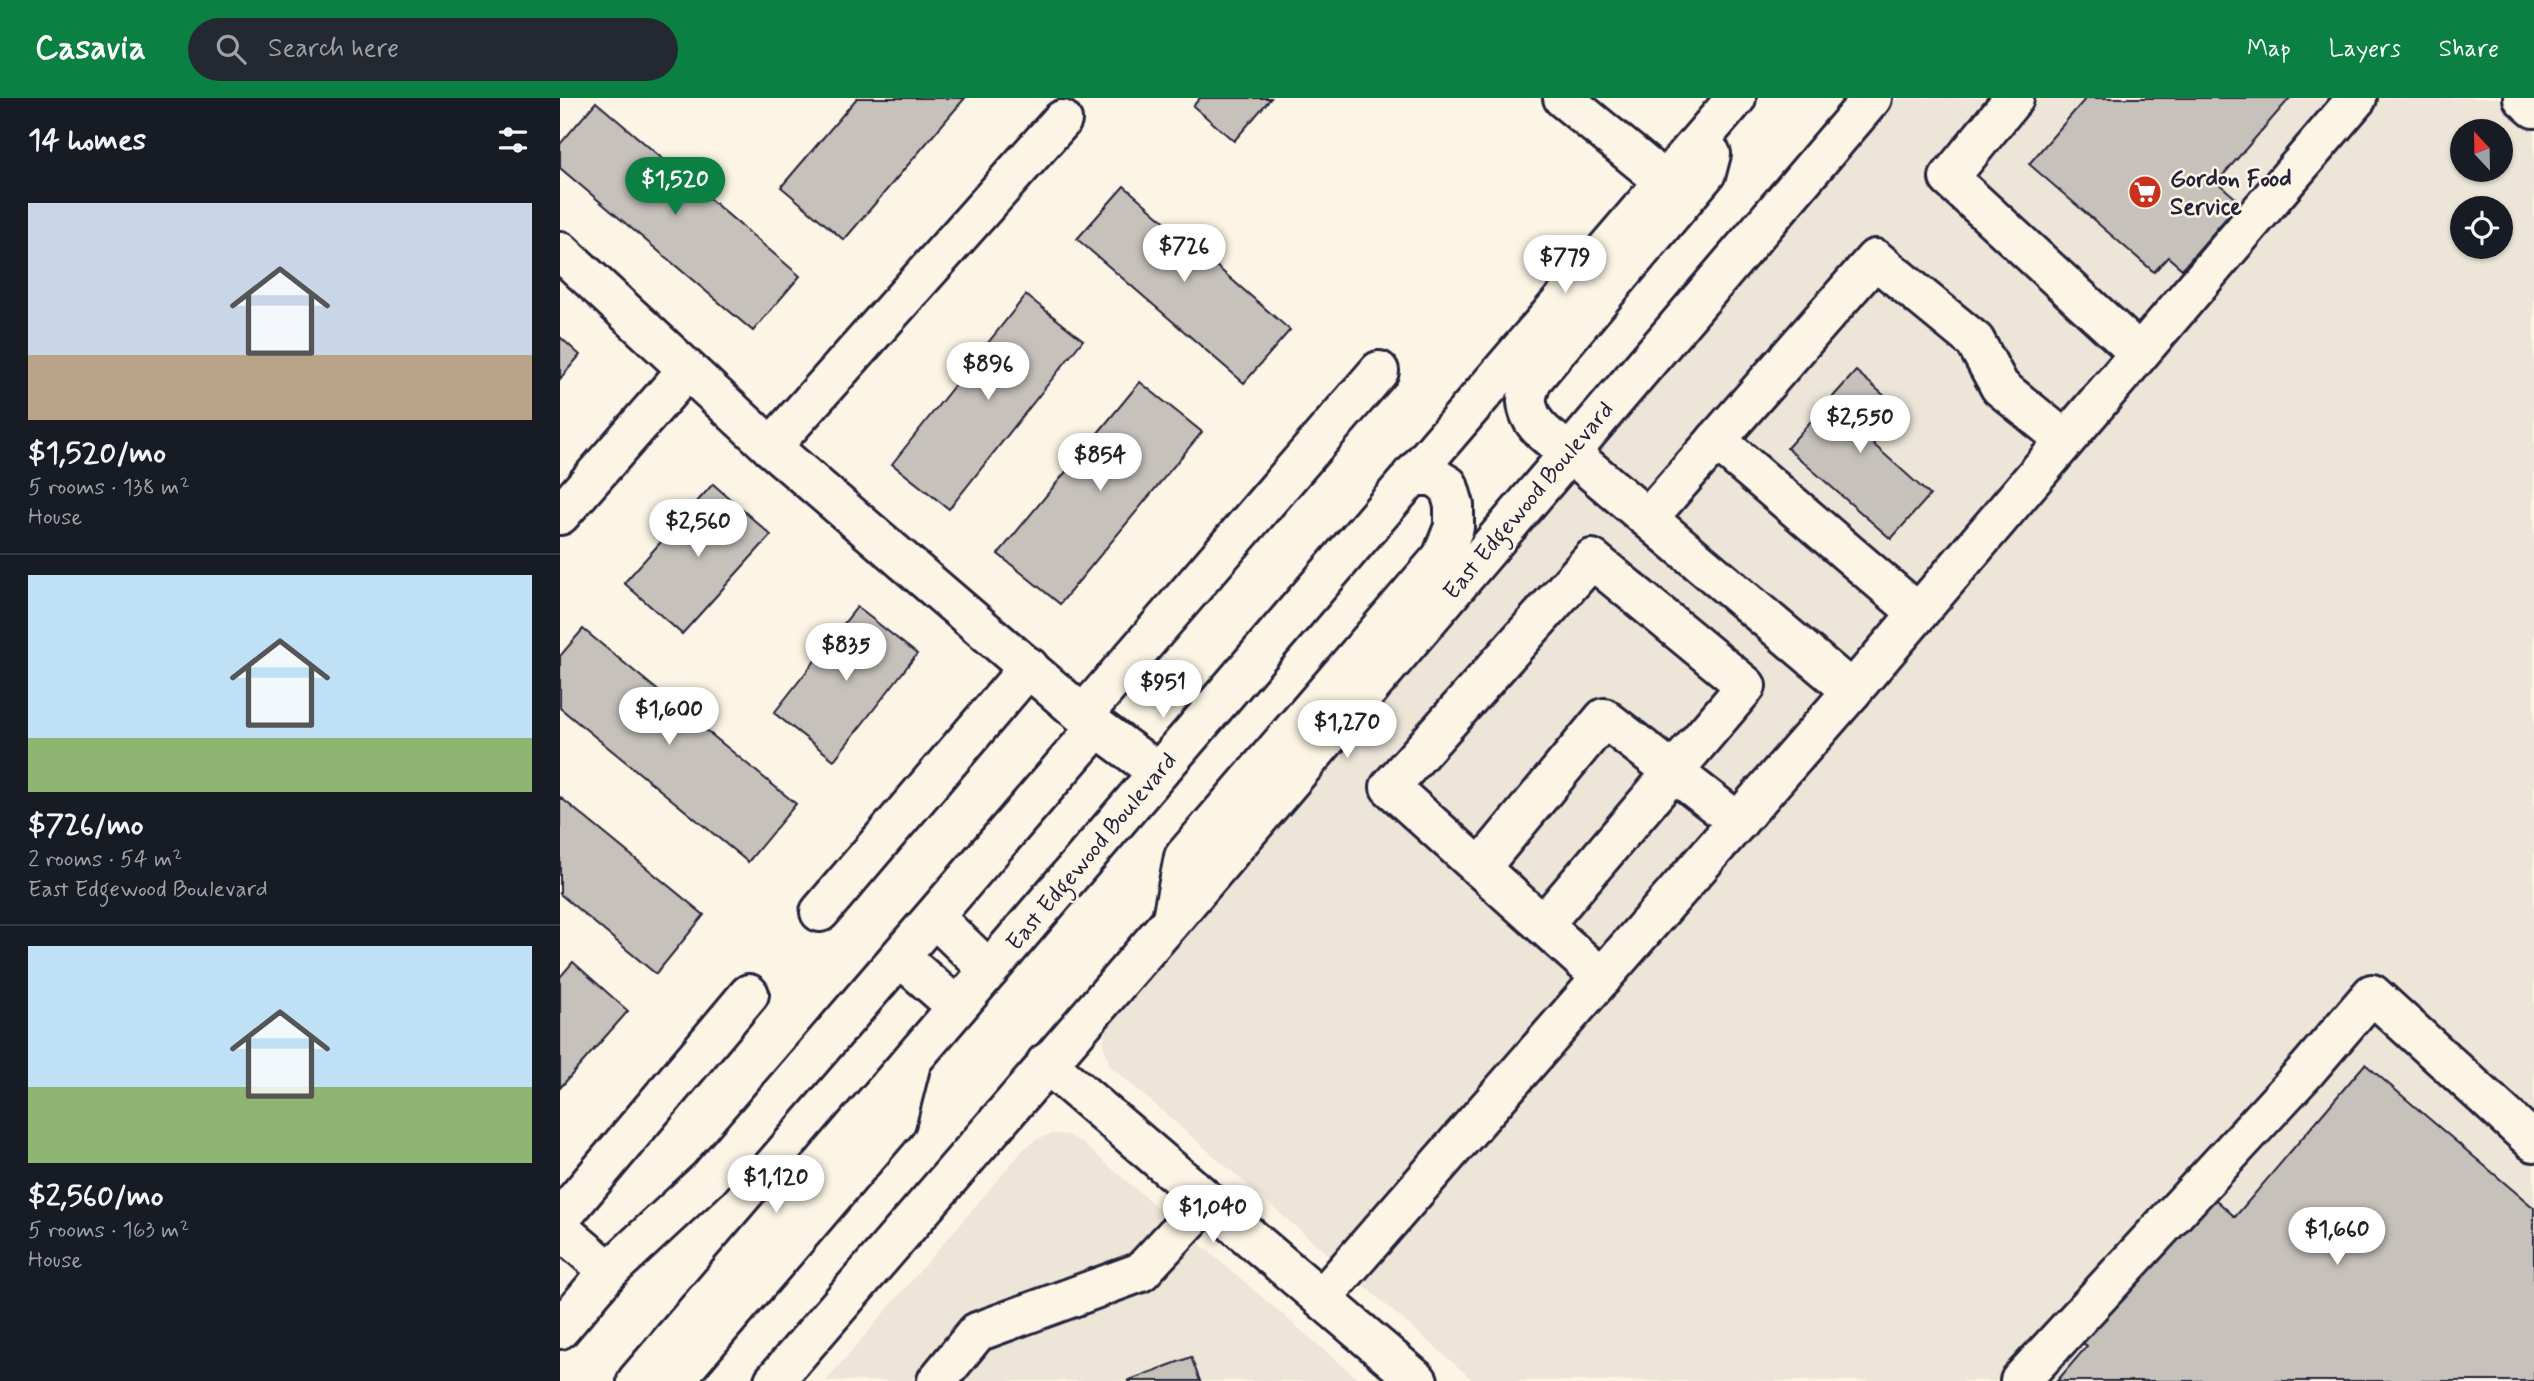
<!DOCTYPE html>
<html lang="en">
<head>
<meta charset="utf-8">
<style>
	body { margin:0; font-family:Mynerve,sans-serif; background:#242831; color:#f1f3f6; height:100vh; display:flex; flex-direction:column; font-size:26px; white-space:nowrap }
	* { box-sizing:border-box; margin:0 }
	p { font-size:23px; color:#9ea1a6 }
	.icon { flex:none; width:38px; height:38px; fill:none; stroke:currentColor; stroke-width:2; stroke-linecap:round; stroke-linejoin:round }
	.map { position:relative; flex:1; overflow:hidden }
	.drawer { display:flex; flex-direction:column; background:#171b24; width:560px }
	.drawer>* { flex:none }
	.needle { width:46px; rotate:338deg }
	.buttons { position:absolute; left:1890px; top:21px; display:grid; gap:14px }
	.buttons a { display:grid; place-items:center; width:63px; height:63px; border-radius:50%; background:#171b24; box-shadow:0 2px 5px #0004; font-size:35px }
	.price { position:absolute; translate:-50% -60px; padding:0 16px; border-radius:24px; background:#fff; color:#222; font-size:23px; line-height:46px; filter:drop-shadow(0 2px 4px #0008) }
	.price::after { content:''; position:absolute; left:50%; top:42px; width:21px; height:16px; margin-left:-10px; background:inherit; clip-path:polygon(0 0,100% 0,50% 100%) }
	.price.selected { background:#0b8043; color:#fff }
	ul { padding:0; list-style:none }
	li { display:grid; align-content:center; gap:14px; height:371px; padding:0 28px }
	li+li { border-top:2px solid #363941 }
	li span { display:grid; place-items:center; height:217px; border-radius:0px; color:#555 }
	li>.icon { margin-inline-start:auto }
	span .icon { width:126px; height:126px; fill:#fffc; stroke-width:1 }
	li b { font-size:30px }
	h2 { display:flex; justify-content:space-between; align-items:center; height:84px; padding:0 28px; font-size:30px }
	header { display:flex; align-items:center; gap:42px; box-sizing:border-box; height:98px; padding:0 35px; background:#0b8043; color:#fff }
	header strong { font-size:33px }
	nav { display:flex; gap:38px; margin-inline-start:auto; font-size:24px }
	.search { width:490px; height:63px; background:#242831; display:flex; align-items:center; gap:18px; box-sizing:border-box; padding:0 24px; border-radius:38px; color:#9ea1a6; font-size:26px }
	main { display:flex; flex:1; min-height:0 }
	.map>svg:first-child { display:block }
	.built { fill:#ece5d8; fill-rule:evenodd }
	.building { fill:#c6c1bb; stroke:#22223b; stroke-width:2 }
	.lines { fill:none; stroke-linecap:round; stroke-linejoin:round }
	.minor-casing { stroke:#22223b; stroke-width:44 }
	.minor { stroke:#fcf5e5; stroke-width:38 }
	.labels { text-anchor:middle; stroke-width:5; stroke-linejoin:round; paint-order:stroke }
	.poi-label { font-size:24px; font-weight:bold; fill:#22223b; stroke:#fcf5e5; text-anchor:start }
	.street-label { font-size:24px; fill:#22223b; stroke:#fcf5e5 }
</style>
</head>
<body>
<header>
<strong>Casavia</strong>
<div class="search"><svg class="icon" aria-label="search" viewBox="0 0 24 24"><circle cx="10" cy="10" r="6"/><path d="M15 15l6 6"/></svg>Search here</div>
<nav><a>Map</a><a>Layers</a><a>Share</a></nav>
</header>
<main>
<section class="drawer">
<h2>14 homes<svg class="icon" aria-label="filters" viewBox="0 0 24 24"><path d="M4 7h16M4 17h16"/><circle cx="9" cy="7" r="2"/><circle cx="15" cy="17" r="2"/></svg></h2>
<ul>
<li><span style="background:linear-gradient(#c9d6e8 70%,#b9a48a 0)"><svg class="icon" aria-label="home" viewBox="0 0 24 24"><path d="M3 11l9-7 9 7M6 9v11h12V9"/></svg></span><div><b>$1,520/mo</b><p>5 rooms · 138 m²</p><p>House</p></div></li>
<li><span style="background:linear-gradient(#bfe0f5 75%,#8fb573 0)"><svg class="icon" aria-label="home" viewBox="0 0 24 24"><path d="M3 11l9-7 9 7M6 9v11h12V9"/></svg></span><div><b>$726/mo</b><p>2 rooms · 54 m²</p><p>East Edgewood Boulevard</p></div></li>
<li><span style="background:linear-gradient(#bfe0f5 65%,#8fb573 0)"><svg class="icon" aria-label="home" viewBox="0 0 24 24"><path d="M3 11l9-7 9 7M6 9v11h12V9"/></svg></span><div><b>$2,560/mo</b><p>5 rooms · 163 m²</p><p>House</p></div></li>
</ul>
</section>
<div class="map">
<svg width="1974" height="1283" viewBox="0 0 1974 1283">
	<rect width="100%" height="100%" fill="#fcf5e5"/>
	<filter id="ink" filterUnits="userSpaceOnUse"><feTurbulence type="fractalNoise" baseFrequency=".0143" numOctaves="2"/><feDisplacementMap in="SourceGraphic" scale="14" xChannelSelector="R" yChannelSelector="G"/><feConvolveMatrix kernelMatrix="1 2 1 2 8 2 1 2 1" color-interpolation-filters="sRGB"/></filter>
	<g filter="url(#ink)">
		<g class="built">
			<path d="M1338 0H1974V1283H914L550 968 543 946 546 930 550 922ZM1902 33H1941V72H1902ZM1902 110H1941V149H1902Z"/>
			<polygon points="492,1036 508,1037 522,1045 800,1283 266,1283 464,1051 477,1041"/>
		</g>
		<g class="building">
			<polygon points="297,0 405,0 284,142 221,89"/>
			<polygon points="640,0 711,0 674,43 633,8"/>
			<polygon points="1526,0 1730,0 1657,84 1680,104 1622,171 1608,159 1594,174 1469,66"/>
			<polygon points="36,4 240,178 193,233 0,70 0,46"/>
			<polygon points="564,88 730,232 684,285 517,141"/>
			<polygon points="466,197 523,242 389,411 332,366"/>
			<polygon points="0,239 20,257 0,281"/>
			<polygon points="1296,273 1342,313 1313,346 1370,397 1331,441 1227,350"/>
			<polygon points="580,284 642,334 500,506 438,456"/>
			<polygon points="153,386 211,437 122,536 64,485"/>
			<polygon points="297,509 357,556 274,662 214,615"/>
			<polygon points="23,531 236,706 188,764 0,610 0,558"/>
			<polygon points="0,699 144,817 96,876 0,796"/>
			<polygon points="13,864 68,913 0,990 0,879"/>
			<polygon points="1805,966 1974,1110 1974,1283 1497,1283 1527,1248 1518,1241 1645,1092 1675,1119"/>
			<polygon points="631,1259 640,1283 567,1283"/>
		</g>
		<g class="lines">
			<defs>
				<g id="minor">
					<polyline points="1003,0 1104,83"/>
					<polyline points="1454,0 1389,80 1579,255"/>
					<polyline points="1963,0 1974,10"/>
					<path d="M1151 56 1146 75 972 282C970 288 966 297 967 304 969 328 991 341 1009 354L1292 593"/>
					<polyline points="0,153 211,349 523,617 819,273"/>
					<polyline points="1156,342 1358,515"/>
					<polyline points="211,349 502,22"/>
					<polyline points="0,417 127,272"/>
					<polyline points="1088,420 1315,161 1415,243 1440,289 1505,342"/>
					<polyline points="523,617 537,629 598,674"/>
					<polyline points="920,770 1044,620 1178,724"/>
					<polyline points="260,814 469,569"/>
					<polyline points="375,820 429,872"/>
					<polyline points="612,820 624,759 882,459 894,429 894,407 888,387 873,378 851,378"/>
					<polyline points="983,827 1186,588 1032,461 830,689 1042,880"/>
					<polyline points="341,860 397,909"/>
					<polyline points="486,965 858,1283"/>
					<polyline points="0,1121 189,896"/>
					<polyline points="0,1131 49,1173 149,1080 537,629"/>
					<polyline points="762,1200 1292,593 1797,0"/>
					<polyline points="0,1231 49,1173"/>
					<polyline points="77,1283 1176,0"/>
					<polyline points="114,1283 336,1024 350,969"/>
					<polyline points="214,1283 612,822 1312,0"/>
					<polyline points="377,1283 417,1234 581,1174 647,1103"/>
					<polyline points="1460,1283 1747,972 1812,896 1974,1044"/>
				</g>
			</defs>
			<use href="#minor" class="minor-casing"/>
			<use href="#minor" class="minor"/>
		</g>
	</g>
	<defs>
		<symbol id="supermarket-disc" viewBox="-11 -11 22 22"><circle r="9.5" fill="#c8321e" stroke="#fcf5e5"/><path d="M-6-5.5h2.5l.6 2H6L4.5 2H-2.5L-4.4-4H-6ZM-1.5 3.2a1.3 1.3 0 1 0 .1 0ZM3 3.2a1.3 1.3 0 1 0 .1 0Z" fill="#fff"/></symbol>
	</defs>
	<g fill-rule="evenodd">
		<use href="#supermarket-disc" x="1566" y="75" width="38" height="38"/>
	</g>
	<g class="labels">
		<g class="poi-label">
			<text x="1610" y="88">Gordon Food<tspan x="1610" dy="28">Service</tspan></text>
		</g>
		<g class="street-label">
			<text transform="translate(968 402) rotate(-50)" y="8">East Edgewood Boulevard</text>
			<text transform="translate(531 753) rotate(-50)" y="8">East Edgewood Boulevard</text>
		</g>
	</g>
</svg>
<div class="buttons">
<a><svg class="needle" viewBox="-14 -14 28 28"><path d="M0-13l5 13h-10z" fill="#e53935"/><path d="M0 13l5-13h-10z" fill="#9ea1a6"/></svg></a>
<a><svg class="icon" aria-label="locate" viewBox="0 0 24 24"><circle cx="12" cy="12" r="6"/><path d="M12 2v4M12 18v4M2 12h4M18 12h4"/></svg></a>
</div>
<b class="price selected" style="left:115px;top:119px">$1,520</b>
<b class="price" style="left:624px;top:186px">$726</b>
<b class="price" style="left:1005px;top:197px">$779</b>
<b class="price" style="left:428px;top:304px">$896</b>
<b class="price" style="left:1300px;top:357px">$2,550</b>
<b class="price" style="left:540px;top:395px">$854</b>
<b class="price" style="left:138px;top:461px">$2,560</b>
<b class="price" style="left:286px;top:585px">$835</b>
<b class="price" style="left:603px;top:622px">$951</b>
<b class="price" style="left:109px;top:649px">$1,600</b>
<b class="price" style="left:787px;top:662px">$1,270</b>
<b class="price" style="left:216px;top:1117px">$1,120</b>
<b class="price" style="left:653px;top:1147px">$1,040</b>
<b class="price" style="left:1777px;top:1169px">$1,660</b>
</div>
</main>
</body>
</html>
